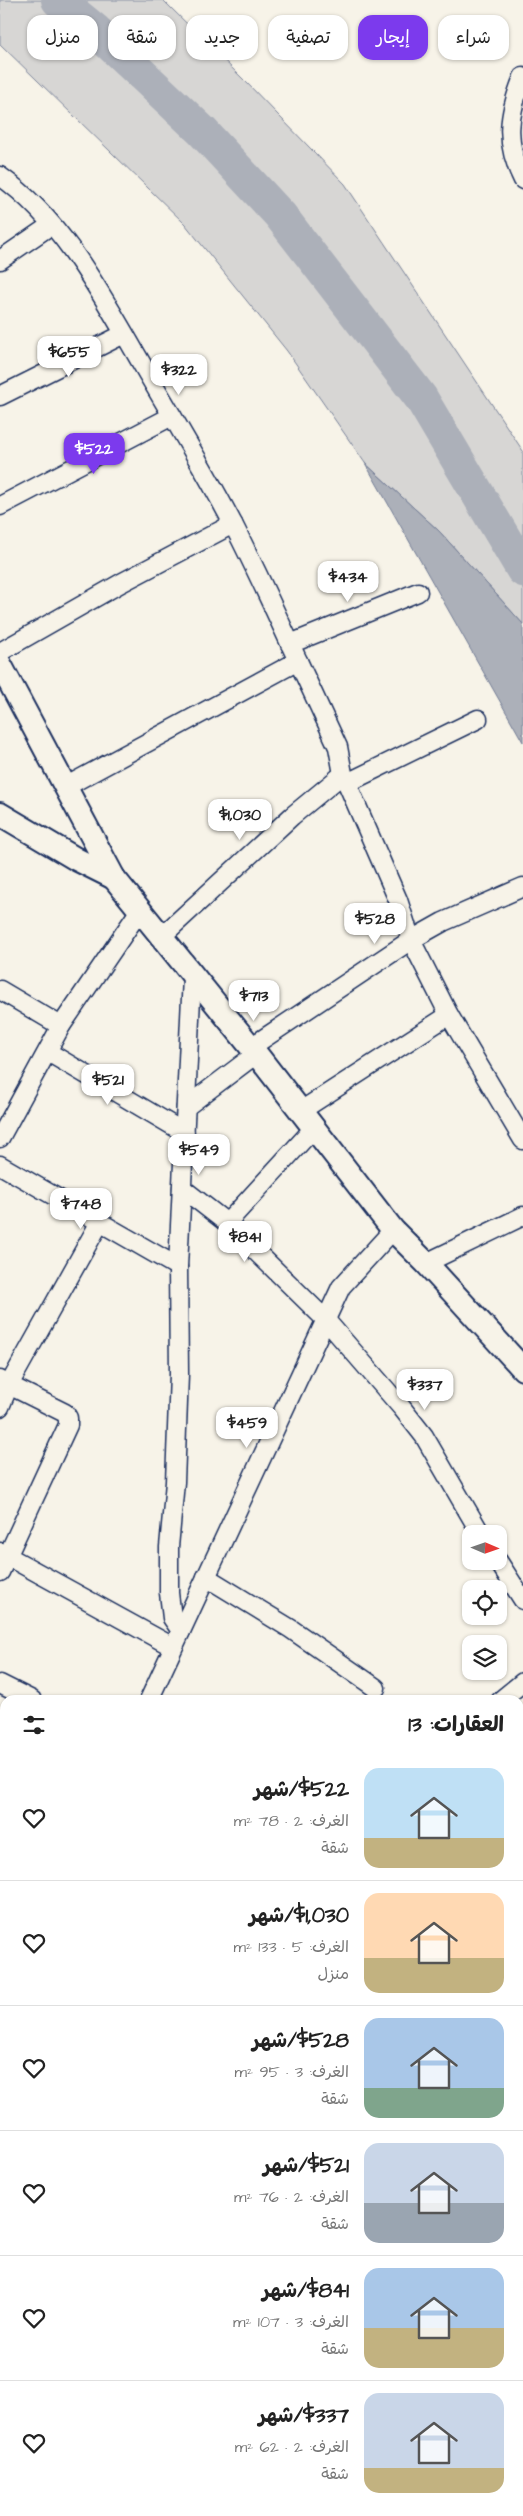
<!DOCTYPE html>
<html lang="ar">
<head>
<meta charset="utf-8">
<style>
	body { margin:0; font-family:"Architects Daughter","Playpen Sans Arabic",sans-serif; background:#f2f2f2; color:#222; direction:rtl; height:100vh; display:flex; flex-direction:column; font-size:19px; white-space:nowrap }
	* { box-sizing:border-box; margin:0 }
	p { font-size:16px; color:#767676 }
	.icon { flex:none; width:28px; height:28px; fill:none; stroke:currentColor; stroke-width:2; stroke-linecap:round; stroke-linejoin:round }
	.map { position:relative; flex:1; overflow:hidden; direction:ltr }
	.drawer { position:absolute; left:0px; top:1695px; width:524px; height:821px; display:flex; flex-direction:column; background:#fff; border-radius:15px 15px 0 0; box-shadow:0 1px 4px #0004; direction:rtl }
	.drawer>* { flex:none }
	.hud { position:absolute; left:15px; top:15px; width:494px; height:45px; direction:rtl; display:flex; gap:10px }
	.needle { width:32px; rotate:92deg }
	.tools { position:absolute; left:462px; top:1525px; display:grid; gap:10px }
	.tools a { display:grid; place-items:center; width:45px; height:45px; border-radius:10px; background:#fff; box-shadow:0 1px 4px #0004; font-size:25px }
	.price { position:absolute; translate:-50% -42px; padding:0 11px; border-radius:10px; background:#fff; color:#222; font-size:16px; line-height:32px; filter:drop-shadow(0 1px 2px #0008) }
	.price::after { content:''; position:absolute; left:50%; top:30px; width:15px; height:11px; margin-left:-8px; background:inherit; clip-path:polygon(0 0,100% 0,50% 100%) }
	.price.active { background:#7c3aed; color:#fff }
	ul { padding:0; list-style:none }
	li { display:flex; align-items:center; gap:15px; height:125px; padding:0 20px }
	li+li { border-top:1px solid #e0e0e0 }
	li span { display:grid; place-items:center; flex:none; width:140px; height:100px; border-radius:15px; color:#555 }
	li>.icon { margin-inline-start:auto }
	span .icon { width:60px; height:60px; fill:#fffc; stroke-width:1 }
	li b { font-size:21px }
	h2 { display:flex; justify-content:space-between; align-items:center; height:60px; padding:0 20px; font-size:21px }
	.pill { padding:0 18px; border-radius:15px; background:#fff; box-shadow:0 1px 4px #0004; font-size:18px; line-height:45px }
	.pill.active { background:#7c3aed; color:#fff }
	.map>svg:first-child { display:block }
	.green { fill:#d7d6d4; stroke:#798299 }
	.water { fill:#acb0b9; stroke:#727c95 }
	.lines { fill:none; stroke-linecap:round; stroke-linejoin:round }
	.river { stroke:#acb0b9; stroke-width:34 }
	.minor-casing { stroke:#1b2f5e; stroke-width:21 }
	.tertiary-casing { stroke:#1b2f5e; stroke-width:26 }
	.primary-casing { stroke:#1b2f5e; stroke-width:31 }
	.minor { stroke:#f7f3e8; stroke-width:18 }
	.tertiary { stroke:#f7f3e8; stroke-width:22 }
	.primary { stroke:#f7f3e8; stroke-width:28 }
</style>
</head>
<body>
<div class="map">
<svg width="523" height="2516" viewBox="0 0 523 2516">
	<rect width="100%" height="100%" fill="#f7f3e8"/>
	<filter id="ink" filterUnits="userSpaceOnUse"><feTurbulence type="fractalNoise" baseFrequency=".02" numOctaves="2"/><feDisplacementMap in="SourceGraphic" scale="10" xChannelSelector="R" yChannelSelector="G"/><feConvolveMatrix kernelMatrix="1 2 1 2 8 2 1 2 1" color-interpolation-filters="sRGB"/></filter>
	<g filter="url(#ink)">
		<polygon class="green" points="0,0 163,0 245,81 345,184 523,451 523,624 439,531 365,463 287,351 185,224 0,44"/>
		<polygon class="water" points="365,463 439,531 523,624 523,742"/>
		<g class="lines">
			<polyline class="river" points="58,0 96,31 202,131 280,215 421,398 523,570"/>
			<defs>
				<g id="minor">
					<path d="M523 77C508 115 504 142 523 180"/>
					<path d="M0 176C64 221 104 299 143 366 173 418 205 470 233 524 256 569 277 615 298 661"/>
					<polyline points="0,260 51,225"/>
					<polyline points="0,396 124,334"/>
					<polyline points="0,506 172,416"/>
					<polyline points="290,644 418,592"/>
					<polyline points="0,652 121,583 233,524"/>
					<polyline points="347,783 478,719"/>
					<polyline points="65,787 298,661 338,747 343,774 398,900 411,940 449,1015 523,1140"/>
					<polyline points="161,937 292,816 343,774"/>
					<polyline points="0,990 61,1026"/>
					<polyline points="251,1047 411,940 443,922 523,887"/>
					<polyline points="48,1052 185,1133"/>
					<polyline points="186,1107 256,1054"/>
					<polyline points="299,1112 449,1015"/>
					<polyline points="0,1138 61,1026 140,910"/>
					<polyline points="0,1165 178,1267"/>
					<polyline points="182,1188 227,1223 325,1319 402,1408 424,1436 481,1534"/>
					<polyline points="227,1223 313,1129"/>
					<polyline points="426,1263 523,1216"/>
					<polyline points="0,1380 9,1385 0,1407"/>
					<polyline points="0,1552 173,1647"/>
					<polyline points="498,1561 523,1600"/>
					<polyline points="0,1572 68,1425 68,1418 65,1413 9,1385 100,1222"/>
					<polyline points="206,1577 291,1629 376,1688"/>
					<polyline points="181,1631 172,1618 169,1593 169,1547 175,1482 179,1374 178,1267 192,977"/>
					<polyline points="0,1684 32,1700"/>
					<polyline points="149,1700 341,1287 393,1230"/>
					<polyline points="501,1700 523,1682"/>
					<polyline points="519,2245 523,2242"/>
					<polyline points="0,2361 5,2362"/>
					<polyline points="0,2493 5,2493"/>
					<polyline points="52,2511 53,2516"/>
					<polyline points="275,2511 276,2516"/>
					<polyline points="493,2511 495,2516"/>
				</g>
				<g id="tertiary">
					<polyline points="0,664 114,878 251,1047 393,1230 426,1263 523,1369"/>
					<polyline points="0,814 76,859 114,878"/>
					<polyline points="519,1976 523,1972"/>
				</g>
				<g id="primary">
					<polyline points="0,1830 5,1832"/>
					<polyline points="519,2129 523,2133"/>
				</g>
			</defs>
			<use href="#minor" class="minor-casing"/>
			<use href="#tertiary" class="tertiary-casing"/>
			<use href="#primary" class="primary-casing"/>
			<use href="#minor" class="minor"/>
			<use href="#tertiary" class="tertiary"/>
			<use href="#primary" class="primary"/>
		</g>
	</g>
</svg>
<div class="tools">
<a><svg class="needle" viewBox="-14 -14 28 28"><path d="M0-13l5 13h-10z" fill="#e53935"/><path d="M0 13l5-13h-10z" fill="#767676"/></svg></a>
<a><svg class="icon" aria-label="locate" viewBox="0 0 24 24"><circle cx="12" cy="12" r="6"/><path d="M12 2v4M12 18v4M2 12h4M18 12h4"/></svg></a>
<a><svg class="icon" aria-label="layers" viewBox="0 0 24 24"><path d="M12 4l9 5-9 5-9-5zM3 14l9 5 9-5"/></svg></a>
</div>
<b class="price" style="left:69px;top:378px">$655</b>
<b class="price" style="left:179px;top:396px">$322</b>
<b class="price active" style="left:94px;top:475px">$522</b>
<b class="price" style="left:348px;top:603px">$434</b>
<b class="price" style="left:240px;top:841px">$1,030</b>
<b class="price" style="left:375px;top:945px">$528</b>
<b class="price" style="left:254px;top:1022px">$713</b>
<b class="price" style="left:108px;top:1106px">$521</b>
<b class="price" style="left:199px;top:1176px">$549</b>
<b class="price" style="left:81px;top:1230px">$748</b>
<b class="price" style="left:245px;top:1263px">$841</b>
<b class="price" style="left:425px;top:1411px">$337</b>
<b class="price" style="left:247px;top:1449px">$459</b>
<div class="hud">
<a class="pill">شراء</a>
<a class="pill active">إيجار</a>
<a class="pill">تصفية</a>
<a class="pill">جديد</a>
<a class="pill">شقة</a>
<a class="pill">منزل</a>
</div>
<section class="drawer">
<h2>العقارات: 13<svg class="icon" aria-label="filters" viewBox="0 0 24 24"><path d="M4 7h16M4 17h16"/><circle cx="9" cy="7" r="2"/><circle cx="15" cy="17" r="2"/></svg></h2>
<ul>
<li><span style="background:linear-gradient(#bfe0f5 70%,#c2b280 0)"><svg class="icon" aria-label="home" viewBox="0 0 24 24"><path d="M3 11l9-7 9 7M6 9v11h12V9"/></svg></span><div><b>$522/شهر</b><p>الغرف: 2 · 78 m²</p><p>شقة</p></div><svg class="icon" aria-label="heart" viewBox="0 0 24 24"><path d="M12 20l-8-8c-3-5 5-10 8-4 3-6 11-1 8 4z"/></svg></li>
<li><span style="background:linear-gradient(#ffd9b3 65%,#c2b280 0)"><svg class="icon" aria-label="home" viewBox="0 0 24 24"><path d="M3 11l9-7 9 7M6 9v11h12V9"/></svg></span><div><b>$1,030/شهر</b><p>الغرف: 5 · 133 m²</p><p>منزل</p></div><svg class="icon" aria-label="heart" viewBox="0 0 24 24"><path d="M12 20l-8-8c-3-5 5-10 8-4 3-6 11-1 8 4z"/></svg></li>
<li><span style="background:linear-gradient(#a9c7e8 70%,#7fa58c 0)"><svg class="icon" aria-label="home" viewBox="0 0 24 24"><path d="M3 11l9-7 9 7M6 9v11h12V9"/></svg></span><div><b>$528/شهر</b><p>الغرف: 3 · 95 m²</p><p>شقة</p></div><svg class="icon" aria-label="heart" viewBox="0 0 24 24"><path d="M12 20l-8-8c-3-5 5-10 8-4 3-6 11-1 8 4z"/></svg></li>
<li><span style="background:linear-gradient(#c9d6e8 60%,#9aa5b1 0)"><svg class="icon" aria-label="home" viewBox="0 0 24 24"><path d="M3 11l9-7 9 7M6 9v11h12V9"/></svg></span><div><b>$521/شهر</b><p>الغرف: 2 · 76 m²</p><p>شقة</p></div><svg class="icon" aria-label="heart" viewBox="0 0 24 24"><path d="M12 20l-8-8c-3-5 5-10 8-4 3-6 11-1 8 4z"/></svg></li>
<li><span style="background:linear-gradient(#a9c7e8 60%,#c2b280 0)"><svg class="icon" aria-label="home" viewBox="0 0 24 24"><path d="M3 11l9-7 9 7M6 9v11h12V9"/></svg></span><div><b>$841/شهر</b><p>الغرف: 3 · 107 m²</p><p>شقة</p></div><svg class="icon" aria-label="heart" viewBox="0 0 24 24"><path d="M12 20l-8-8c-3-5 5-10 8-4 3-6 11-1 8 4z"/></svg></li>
<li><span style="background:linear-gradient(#c9d6e8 75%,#c2b280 0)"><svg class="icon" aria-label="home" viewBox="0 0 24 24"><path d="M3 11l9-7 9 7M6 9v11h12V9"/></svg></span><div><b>$337/شهر</b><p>الغرف: 2 · 62 m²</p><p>شقة</p></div><svg class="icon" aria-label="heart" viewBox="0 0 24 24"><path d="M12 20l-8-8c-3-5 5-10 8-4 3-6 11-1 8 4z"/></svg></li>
</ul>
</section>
</div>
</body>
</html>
